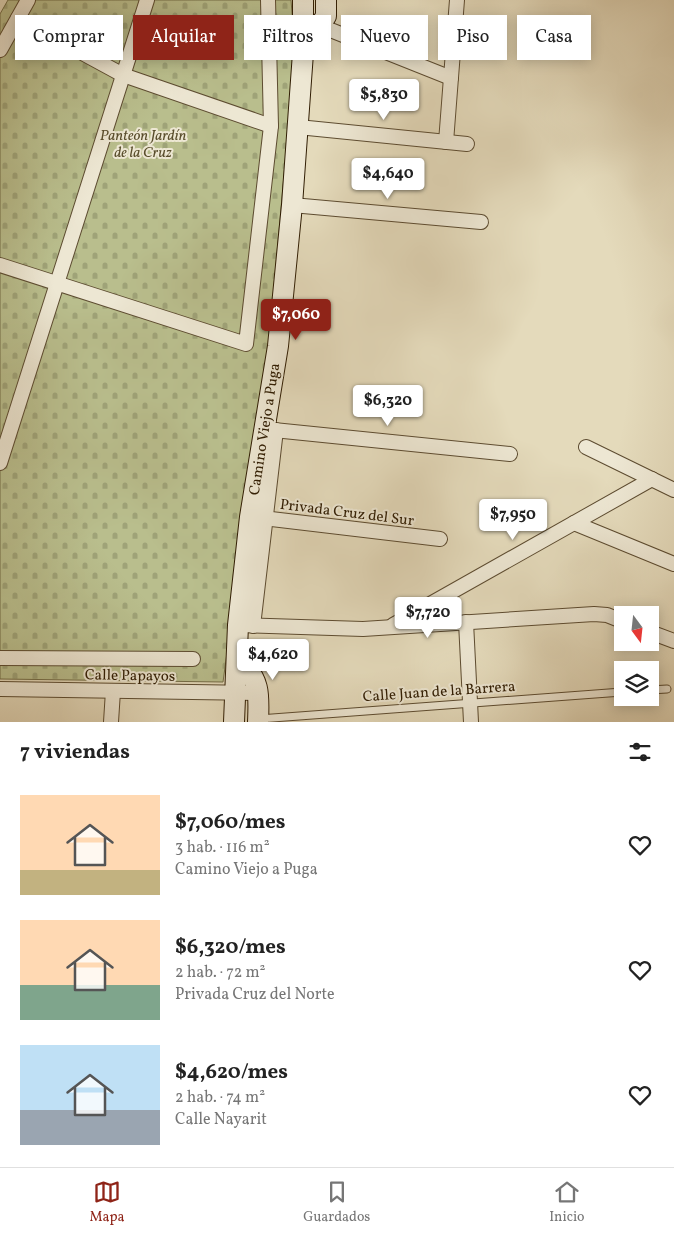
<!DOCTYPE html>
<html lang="es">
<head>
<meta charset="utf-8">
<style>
	body { margin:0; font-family:Vollkorn,serif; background:#f6f6f6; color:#222; height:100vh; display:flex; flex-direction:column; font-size:19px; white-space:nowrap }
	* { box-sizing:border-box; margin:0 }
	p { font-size:16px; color:#767676 }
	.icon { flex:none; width:28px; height:28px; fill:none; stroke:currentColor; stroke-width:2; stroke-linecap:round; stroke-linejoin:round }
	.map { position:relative; height:722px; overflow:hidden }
	.details { display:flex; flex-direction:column; background:#fff; flex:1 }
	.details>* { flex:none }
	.top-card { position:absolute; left:15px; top:15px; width:645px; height:45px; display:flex; gap:10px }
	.needle { width:32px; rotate:165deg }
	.tools { position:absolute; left:614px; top:606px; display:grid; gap:10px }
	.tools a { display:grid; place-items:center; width:45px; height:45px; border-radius:0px; background:#fff; box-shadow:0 2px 12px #0003; font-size:25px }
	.price { position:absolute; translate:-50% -42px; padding:0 11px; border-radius:5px; background:#fff; color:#222; font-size:16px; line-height:32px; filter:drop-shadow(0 1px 2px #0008) }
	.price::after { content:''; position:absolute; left:50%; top:30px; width:15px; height:11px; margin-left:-8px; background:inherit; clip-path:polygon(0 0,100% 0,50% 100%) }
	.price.active { background:#8f2418; color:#fff }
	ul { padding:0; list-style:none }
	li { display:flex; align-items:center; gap:15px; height:125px; padding:0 20px }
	li span { display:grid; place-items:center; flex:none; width:140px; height:100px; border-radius:0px; color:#555 }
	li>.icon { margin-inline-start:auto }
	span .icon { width:60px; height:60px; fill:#fffc; stroke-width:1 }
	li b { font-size:21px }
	h2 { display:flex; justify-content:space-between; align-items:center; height:60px; padding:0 20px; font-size:21px }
	.chip { padding:0 18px; border-radius:0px; background:#fff; box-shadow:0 2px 12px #0003; font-size:18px; line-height:45px }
	.chip.active { background:#8f2418; color:#fff }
	.tabs { display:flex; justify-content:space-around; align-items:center; height:70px; border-top:1px solid #e0e0e0; background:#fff; font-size:14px; color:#767676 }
	.tabs a { display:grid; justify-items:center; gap:2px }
	.tabs .active { color:#8f2418 }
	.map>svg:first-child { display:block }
	.cemetery { fill:url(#cemetery-stones); stroke:#746e48 }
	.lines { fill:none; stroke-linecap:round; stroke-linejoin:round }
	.lane-casing { stroke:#5d4c31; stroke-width:9 }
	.street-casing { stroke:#5d4c31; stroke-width:16 }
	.secondary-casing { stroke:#301d03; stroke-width:22 }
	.lane { stroke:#ede7d3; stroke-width:7 }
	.street { stroke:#ede7d3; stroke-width:14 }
	.secondary { stroke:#ede7d3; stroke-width:20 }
	.labels { text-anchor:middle; stroke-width:4; stroke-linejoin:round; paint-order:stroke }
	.park-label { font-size:15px; font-style:italic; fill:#594d2c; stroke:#ede7d3 }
	.street-label { font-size:15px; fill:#301d03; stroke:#ede7d3 }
</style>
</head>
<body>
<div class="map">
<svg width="674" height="722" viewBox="0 0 674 722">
	<defs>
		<pattern id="cemetery-stones" width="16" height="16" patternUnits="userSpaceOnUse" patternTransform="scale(1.25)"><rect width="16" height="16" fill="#b9be8d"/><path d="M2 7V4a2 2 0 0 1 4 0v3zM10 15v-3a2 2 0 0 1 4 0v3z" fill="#9fa378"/></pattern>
	</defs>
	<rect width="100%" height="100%" fill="#e4dabb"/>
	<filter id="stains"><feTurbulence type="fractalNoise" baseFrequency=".004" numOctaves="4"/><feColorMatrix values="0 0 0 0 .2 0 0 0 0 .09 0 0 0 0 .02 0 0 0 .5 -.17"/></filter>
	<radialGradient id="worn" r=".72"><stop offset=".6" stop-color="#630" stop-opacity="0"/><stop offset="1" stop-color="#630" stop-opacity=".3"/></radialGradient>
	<polygon class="cemetery" points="8,0 291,0 295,52 269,342 223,682 0,679 0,14"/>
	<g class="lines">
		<defs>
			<g id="lane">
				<polyline points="650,690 667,689"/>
				<polyline points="259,719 622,692"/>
			</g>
			<g id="street">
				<polyline points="18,18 123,75 271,126"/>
				<polyline points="313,23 451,78"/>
				<polyline points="0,50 28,0"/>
				<polyline points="298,127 467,144"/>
				<polyline points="446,142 457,0"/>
				<polyline points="292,205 481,222"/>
				<polyline points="0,265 246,344 271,126 268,0"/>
				<polyline points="264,429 510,454"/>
				<polyline points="586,447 674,490"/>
				<polyline points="0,463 147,0"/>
				<polyline points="254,517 440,539"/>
				<polyline points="574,523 674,564"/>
				<polyline points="466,622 471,722"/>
				<polyline points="238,625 363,629 594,614 607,615 622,621"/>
				<polyline points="393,625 652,479"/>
				<polyline points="253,626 276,430"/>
				<polyline points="650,632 674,641"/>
				<polyline points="0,658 193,659"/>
				<polyline points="0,689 260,693"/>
				<polyline points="111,722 113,691"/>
			</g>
			<g id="secondary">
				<polyline points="303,53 326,16 326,0"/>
				<path d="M238 662C261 677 259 697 258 722"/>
				<polyline points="234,722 238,625 250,517 278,346 292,205 303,53 303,0"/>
			</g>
		</defs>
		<use href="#lane" class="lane-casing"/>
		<use href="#street" class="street-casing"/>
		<use href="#secondary" class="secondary-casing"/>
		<use href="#lane" class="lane"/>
		<use href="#street" class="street"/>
		<use href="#secondary" class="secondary"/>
	</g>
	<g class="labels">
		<g class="park-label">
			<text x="143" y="140">Panteón Jardín<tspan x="143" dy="17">de la Cruz</tspan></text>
		</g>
		<g class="street-label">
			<text transform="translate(264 429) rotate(-81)" y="5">Camino Viejo a Puga</text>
			<text transform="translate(347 512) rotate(7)" y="5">Privada Cruz del Sur</text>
			<text transform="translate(130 675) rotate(1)" y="5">Calle Papayos</text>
			<text transform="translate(439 691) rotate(-4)" y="5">Calle Juan de la Barrera</text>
		</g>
	</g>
	<rect width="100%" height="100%" filter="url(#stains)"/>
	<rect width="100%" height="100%" fill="url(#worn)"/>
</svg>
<div class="tools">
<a><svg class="needle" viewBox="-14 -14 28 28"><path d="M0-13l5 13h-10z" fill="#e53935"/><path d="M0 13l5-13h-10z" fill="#767676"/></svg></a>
<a><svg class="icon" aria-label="layers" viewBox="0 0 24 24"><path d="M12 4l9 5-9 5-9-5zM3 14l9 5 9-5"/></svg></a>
</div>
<b class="price" style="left:384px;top:121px">$5,830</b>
<b class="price" style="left:388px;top:200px">$4,640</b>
<b class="price active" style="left:296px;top:341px">$7,060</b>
<b class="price" style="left:388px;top:427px">$6,320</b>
<b class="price" style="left:513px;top:541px">$7,950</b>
<b class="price" style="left:428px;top:639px">$7,720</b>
<b class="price" style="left:273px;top:681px">$4,620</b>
<div class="top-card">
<a class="chip">Comprar</a>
<a class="chip active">Alquilar</a>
<a class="chip">Filtros</a>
<a class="chip">Nuevo</a>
<a class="chip">Piso</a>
<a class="chip">Casa</a>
</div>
</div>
<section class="details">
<h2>7 viviendas<svg class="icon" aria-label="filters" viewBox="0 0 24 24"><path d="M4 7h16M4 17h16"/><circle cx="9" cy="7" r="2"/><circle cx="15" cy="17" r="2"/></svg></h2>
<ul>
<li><span style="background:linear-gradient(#ffd9b3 75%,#c2b280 0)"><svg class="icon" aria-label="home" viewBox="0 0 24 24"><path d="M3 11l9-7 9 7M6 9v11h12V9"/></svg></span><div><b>$7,060/mes</b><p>3 hab. · 116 m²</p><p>Camino Viejo a Puga</p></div><svg class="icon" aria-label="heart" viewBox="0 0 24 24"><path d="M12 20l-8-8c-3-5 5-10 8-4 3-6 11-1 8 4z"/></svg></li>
<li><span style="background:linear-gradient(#ffd9b3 65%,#7fa58c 0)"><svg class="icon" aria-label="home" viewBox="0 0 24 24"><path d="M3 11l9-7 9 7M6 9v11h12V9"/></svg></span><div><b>$6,320/mes</b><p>2 hab. · 72 m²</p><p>Privada Cruz del Norte</p></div><svg class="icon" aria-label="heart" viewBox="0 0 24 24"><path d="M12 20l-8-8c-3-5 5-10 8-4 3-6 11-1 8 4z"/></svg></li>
<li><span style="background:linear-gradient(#bfe0f5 65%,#9aa5b1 0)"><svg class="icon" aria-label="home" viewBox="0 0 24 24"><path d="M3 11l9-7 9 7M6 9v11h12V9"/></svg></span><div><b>$4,620/mes</b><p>2 hab. · 74 m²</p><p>Calle Nayarit</p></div><svg class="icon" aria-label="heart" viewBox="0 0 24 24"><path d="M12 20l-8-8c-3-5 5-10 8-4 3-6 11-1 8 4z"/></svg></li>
</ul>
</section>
<nav class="tabs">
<a class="active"><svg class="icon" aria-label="map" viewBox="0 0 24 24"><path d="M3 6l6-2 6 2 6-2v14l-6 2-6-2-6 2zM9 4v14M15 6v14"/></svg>Mapa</a>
<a><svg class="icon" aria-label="saved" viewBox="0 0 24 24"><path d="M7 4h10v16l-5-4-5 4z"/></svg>Guardados</a>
<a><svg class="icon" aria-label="home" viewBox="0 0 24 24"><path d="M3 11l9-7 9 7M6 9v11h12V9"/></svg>Inicio</a>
</nav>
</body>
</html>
